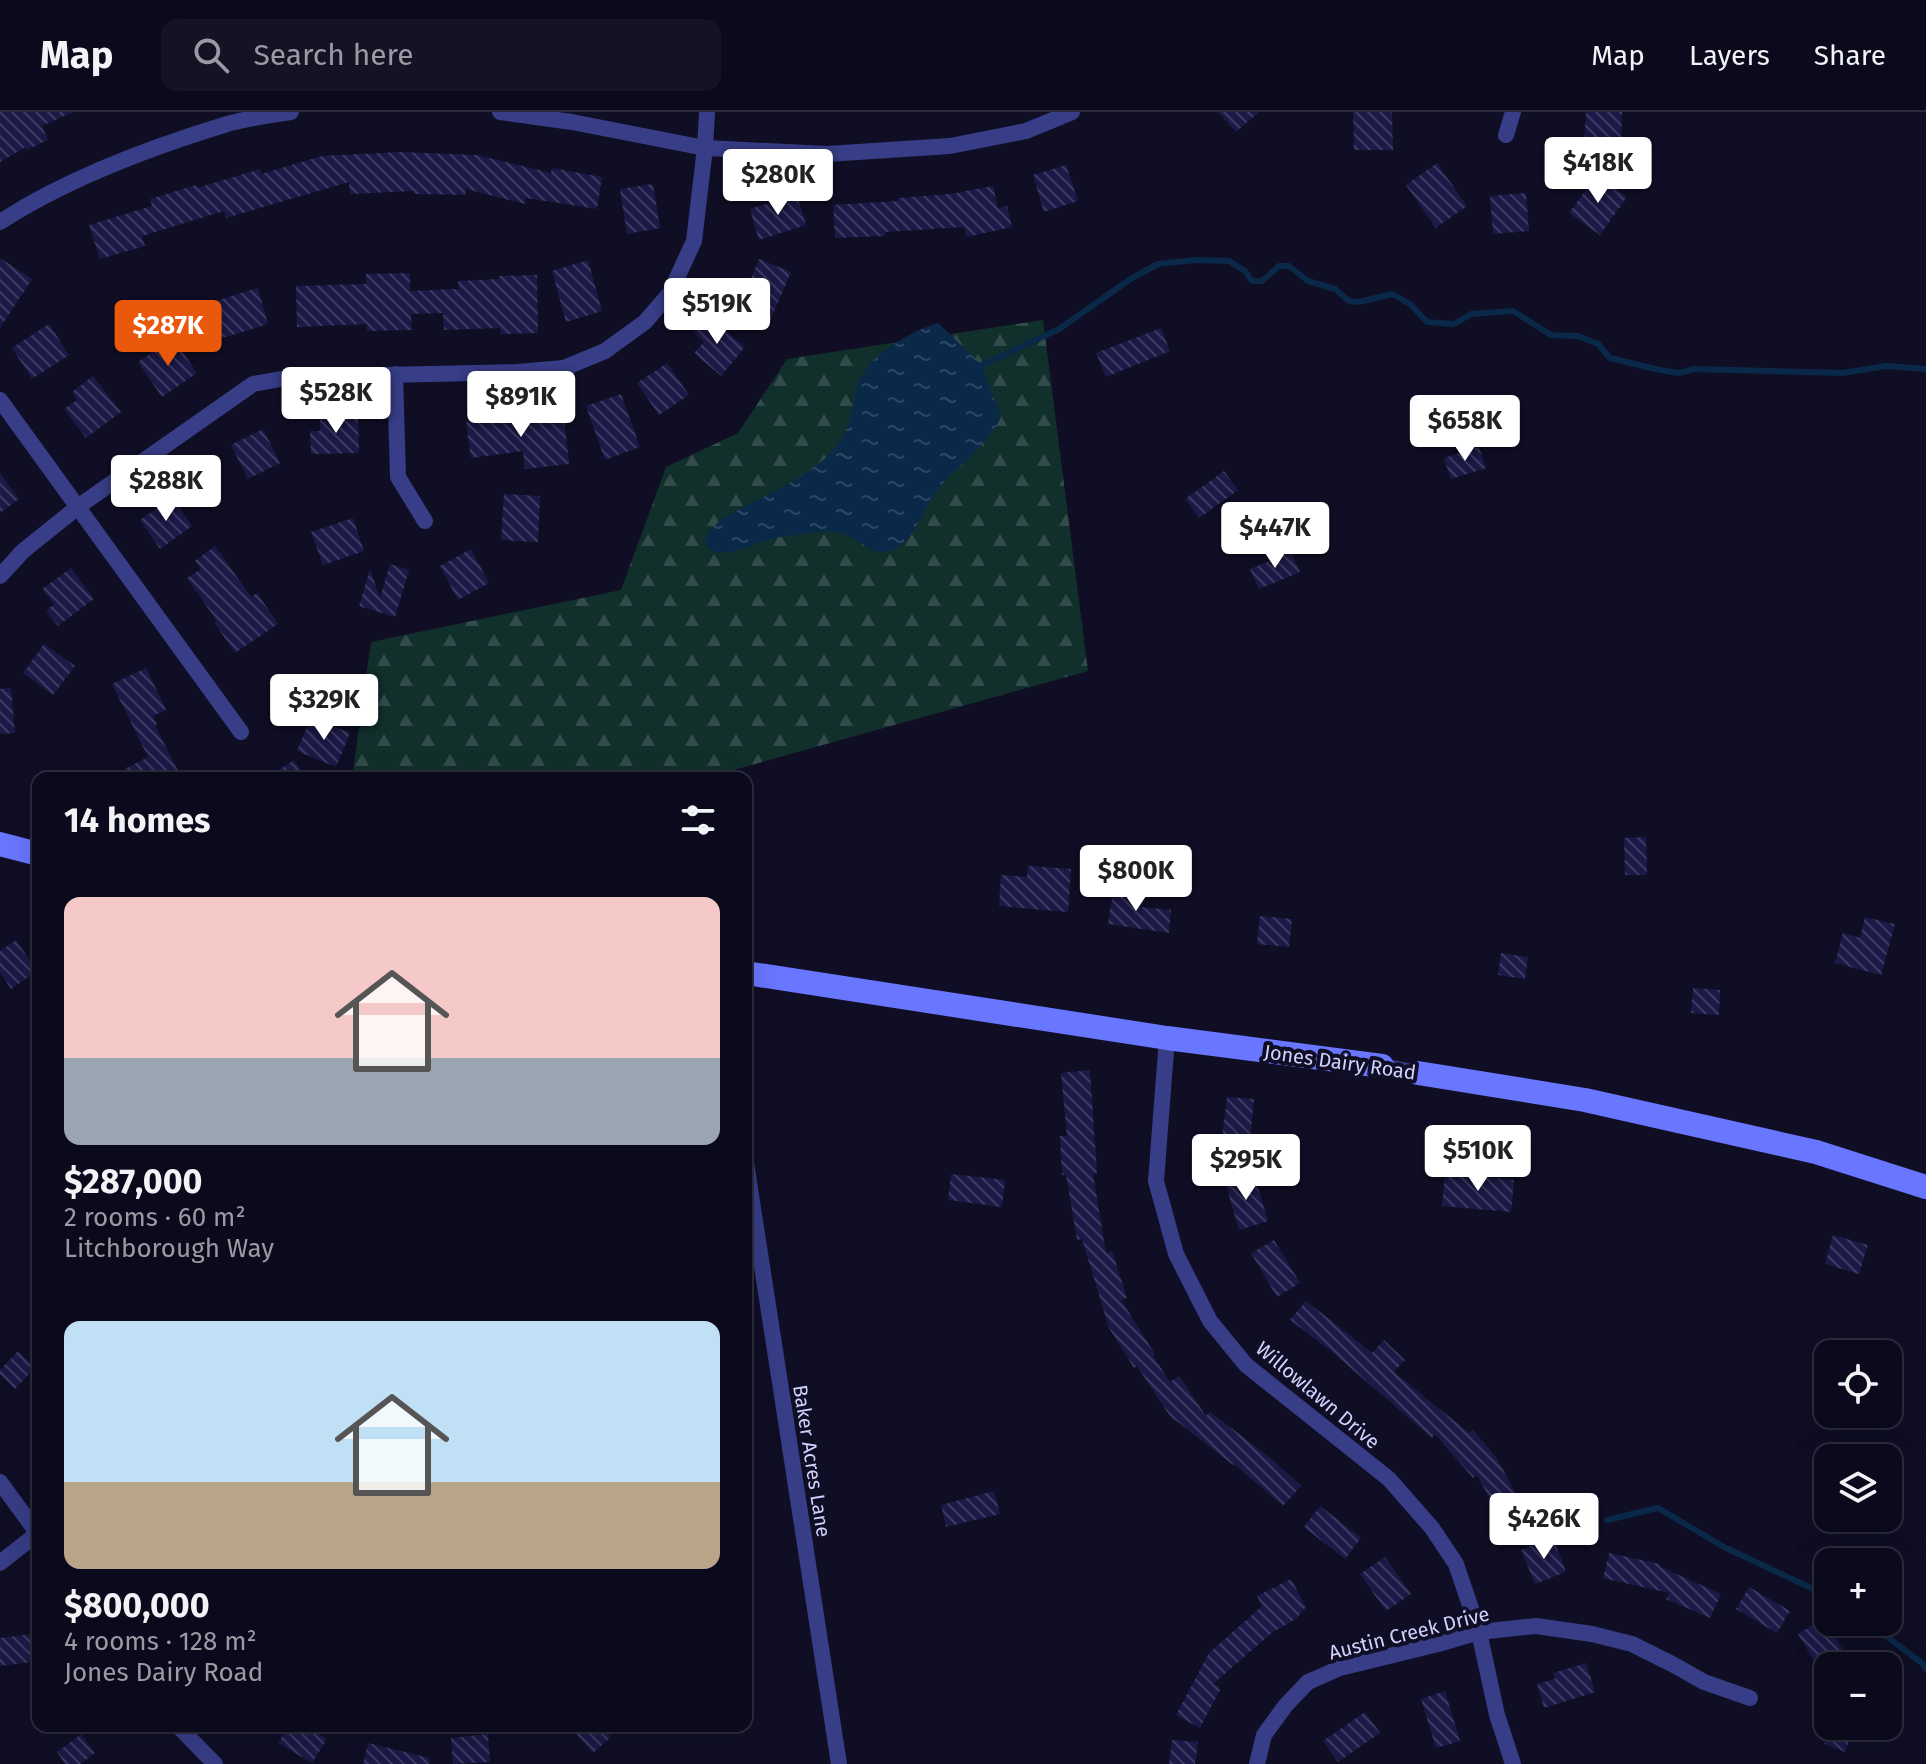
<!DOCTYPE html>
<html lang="en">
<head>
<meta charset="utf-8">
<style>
	body { margin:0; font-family:"Fira Sans",sans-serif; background:#141325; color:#f1f3f6; height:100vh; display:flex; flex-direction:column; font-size:30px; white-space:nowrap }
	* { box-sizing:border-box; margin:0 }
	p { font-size:26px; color:#9a9aa3 }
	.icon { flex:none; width:44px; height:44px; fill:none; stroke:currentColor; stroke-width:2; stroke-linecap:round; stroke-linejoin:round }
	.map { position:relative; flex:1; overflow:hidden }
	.sheet { position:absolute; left:32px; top:660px; width:720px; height:960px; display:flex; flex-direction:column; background:#0b0a1c; border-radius:16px; box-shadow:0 8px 32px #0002,0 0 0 2px #2b2b3b }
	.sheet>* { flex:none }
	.buttons { position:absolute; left:1814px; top:1228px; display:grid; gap:16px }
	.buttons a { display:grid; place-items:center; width:88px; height:88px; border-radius:16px; background:#0b0a1c; box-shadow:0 8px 32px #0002,0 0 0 2px #2b2b3b; font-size:40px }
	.price { position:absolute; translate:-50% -68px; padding:0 18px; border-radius:8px; background:#fff; color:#222; font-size:26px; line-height:52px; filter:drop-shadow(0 2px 4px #0008) }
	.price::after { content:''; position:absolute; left:50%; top:48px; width:24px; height:18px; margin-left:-12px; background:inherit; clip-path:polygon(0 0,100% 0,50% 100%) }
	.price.active { background:#ea580c; color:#fff }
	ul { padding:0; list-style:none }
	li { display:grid; align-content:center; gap:16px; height:424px; padding:0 32px }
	li span { display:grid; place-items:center; height:248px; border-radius:16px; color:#555 }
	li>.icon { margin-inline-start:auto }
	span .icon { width:144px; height:144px; fill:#fffc; stroke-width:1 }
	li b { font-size:34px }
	h2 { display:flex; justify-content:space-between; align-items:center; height:96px; padding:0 32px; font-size:34px }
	header { display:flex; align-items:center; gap:48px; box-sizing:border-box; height:112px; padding:0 40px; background:#0b0a1c; border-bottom:2px solid #2b2b3b }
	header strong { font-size:38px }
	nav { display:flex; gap:44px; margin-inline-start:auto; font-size:28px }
	.search { width:560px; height:72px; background:#141325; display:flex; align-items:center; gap:20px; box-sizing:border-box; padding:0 28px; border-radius:16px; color:#9a9aa3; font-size:30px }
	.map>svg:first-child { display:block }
	.forest { fill:url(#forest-firs) }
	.water { fill:url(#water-ripples) }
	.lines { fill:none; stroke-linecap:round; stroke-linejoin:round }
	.stream { stroke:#0a2848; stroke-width:6 }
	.building { fill:url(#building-back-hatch) }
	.street { stroke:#373d86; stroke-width:16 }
	.secondary { stroke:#6976ff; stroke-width:24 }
	.labels { text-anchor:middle; stroke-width:8; stroke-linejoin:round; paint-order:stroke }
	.street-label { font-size:20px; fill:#d2d2ff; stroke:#0f0e25 }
</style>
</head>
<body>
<header>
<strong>Map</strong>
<div class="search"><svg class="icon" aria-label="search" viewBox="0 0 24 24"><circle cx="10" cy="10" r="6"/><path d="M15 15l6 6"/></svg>Search here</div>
<nav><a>Map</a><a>Layers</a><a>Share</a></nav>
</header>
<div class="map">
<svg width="1926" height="1652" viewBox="0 0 1926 1652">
	<defs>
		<pattern id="forest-firs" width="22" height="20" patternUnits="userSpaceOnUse" patternTransform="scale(2)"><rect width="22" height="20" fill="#112f2b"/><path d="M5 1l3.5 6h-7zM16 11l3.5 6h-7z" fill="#334c4b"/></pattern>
		<pattern id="water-ripples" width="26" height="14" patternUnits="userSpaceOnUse" patternTransform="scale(2)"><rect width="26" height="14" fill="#0a2848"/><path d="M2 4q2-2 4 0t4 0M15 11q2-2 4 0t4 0" fill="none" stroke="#2d4663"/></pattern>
		<pattern id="building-back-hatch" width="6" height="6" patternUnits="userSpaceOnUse" patternTransform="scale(2)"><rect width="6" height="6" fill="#1d1947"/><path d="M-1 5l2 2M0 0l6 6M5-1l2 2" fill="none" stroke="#3d3a63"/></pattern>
	</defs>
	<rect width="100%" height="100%" fill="#0f0e25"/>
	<polygon class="forest" points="1043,208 1088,559 705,666 352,666 371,530 621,478 666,355 738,321 787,247"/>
	<path class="water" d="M938 211 981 252 1001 305C987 336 953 355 934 383 921 401 915 426 895 437 874 448 857 424 838 420 826 418 814 420 802 422 792 424 781 424 772 427 753 431 717 453 705 431L710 418 723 406C760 386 815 364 840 330 852 313 852 291 858 272 868 243 911 219 938 211Z"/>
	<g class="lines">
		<g class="stream">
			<polyline points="978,255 1059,217 1132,166 1158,152 1195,148 1229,149 1245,159 1252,169 1262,169 1279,154 1289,154 1308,169 1335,177 1349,189 1359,190 1392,182 1410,192 1427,210 1454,212 1471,202 1513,199 1551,223 1578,224 1598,232 1610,246 1660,258 1679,261 1694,257 1843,261 1886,254 1926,257"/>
			<polyline points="1607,1408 1658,1396 1724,1435 1828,1484"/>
			<polyline points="1867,1510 1922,1551 1926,1557"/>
		</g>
	</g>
	<g class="building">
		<polygon points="0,0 73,0 42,14 48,28 27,38 26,35 0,50"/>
		<polygon points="1218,0 1259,0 1236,20"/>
		<polygon points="1353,0 1392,0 1393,38 1354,38"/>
		<polygon points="1586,0 1622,0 1621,36 1584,35"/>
		<polygon points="400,40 477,43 551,61 552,56 602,65 597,97 526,86 525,92 466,77 465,83 414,82 414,79 350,82 349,70 226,106 224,99 142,124 145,134 100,147 89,113 152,94 150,87 196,73 197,76 260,57 261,62 322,44"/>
		<polygon points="1437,51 1467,94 1436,116 1406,73"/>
		<polygon points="1066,53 1078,89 1044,100 1033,63"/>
		<polygon points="1597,63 1627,85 1600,123 1569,101"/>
		<polygon points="653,72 660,116 627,122 620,77"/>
		<polygon points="993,74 998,96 1007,94 1012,115 966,125 964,115 885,120 885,124 835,126 833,93 898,89 898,86 950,82"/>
		<polygon points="1526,81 1529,119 1493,122 1490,84"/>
		<polygon points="797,83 806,113 759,128 750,97"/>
		<polygon points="0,146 32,167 0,216"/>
		<polygon points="759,147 791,160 770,209 730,192 738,173 747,177"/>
		<polygon points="588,148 602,199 566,210 552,159"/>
		<polygon points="410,161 410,179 459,177 458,169 499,167 499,164 537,163 538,221 500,222 500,216 444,218 443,201 411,202 412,218 367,219 367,212 297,215 296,174 366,172 366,162"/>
		<polygon points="258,176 268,212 219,227 209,191"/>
		<polygon points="707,203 745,235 721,264 694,241 704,230 693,220"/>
		<polygon points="49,212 69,243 32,267 12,236"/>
		<polygon points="1161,216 1170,239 1106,265 1096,241"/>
		<polygon points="173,226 197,261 162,285 138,250"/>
		<polygon points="667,251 689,283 659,303 637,271"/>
		<polygon points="93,264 121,300 86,326 64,297 77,288 72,280"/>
		<polygon points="621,282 640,335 605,348 586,294"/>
		<polygon points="545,302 545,306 564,304 569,352 525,357 523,339 471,346 466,310 502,304 503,307"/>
		<polygon points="320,303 358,303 359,341 311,342 310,319 320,319"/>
		<polygon points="263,317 280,351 248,367 231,333"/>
		<polygon points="1479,335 1486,356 1451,367 1444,346"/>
		<polygon points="1224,359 1238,378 1199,406 1185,387"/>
		<polygon points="0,361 19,387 0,401"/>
		<polygon points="504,382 540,384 538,430 501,428"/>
		<polygon points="172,386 192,414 160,437 140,408"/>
		<polygon points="353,406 364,439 323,453 311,420"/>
		<polygon points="215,434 251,485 257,481 278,512 235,541 214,510 217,509 187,466 201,457 195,449"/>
		<polygon points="471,437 489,471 458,488 440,454"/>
		<polygon points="1291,440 1300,460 1259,477 1250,457"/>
		<polygon points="390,452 409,458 395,505 359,494 370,457 380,486"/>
		<polygon points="71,456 94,487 58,514 46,499 54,492 42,477"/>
		<polygon points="44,532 75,554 53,583 23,561"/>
		<polygon points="146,556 166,598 153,604 157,613 155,614 182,666 107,666 148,645 112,572"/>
		<polygon points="11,576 15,621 0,622 0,577"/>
		<polygon points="311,605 350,621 336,655 297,639"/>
		<polygon points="294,648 306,666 266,666"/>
		<polygon points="1646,725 1647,763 1625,763 1624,726"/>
		<polygon points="1028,754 1071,757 1068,800 999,794 1001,763 1027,765"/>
		<polygon points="1114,773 1134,776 1131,794 1171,798 1169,821 1108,812"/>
		<polygon points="1260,804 1292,807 1289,835 1257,832"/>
		<polygon points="1865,805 1895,812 1881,863 1835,851 1843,821 1860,826"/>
		<polygon points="16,828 37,859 11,877 0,860 0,839"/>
		<polygon points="1501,841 1528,845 1525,867 1498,863"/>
		<polygon points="1693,876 1720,878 1719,903 1691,901"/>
		<polygon points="1090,958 1097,1061 1093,1062 1106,1141 1112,1139 1127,1186 1121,1188 1155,1242 1153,1244 1170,1270 1179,1264 1206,1304 1210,1300 1268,1344 1301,1374 1283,1394 1234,1352 1233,1353 1170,1304 1137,1254 1134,1256 1109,1216 1082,1127 1077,1128 1066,1063 1062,1063 1060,1024 1067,1024 1061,961"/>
		<polygon points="1227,985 1254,987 1249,1038 1221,1035"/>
		<polygon points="1445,1061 1514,1068 1511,1100 1442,1094"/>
		<polygon points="951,1062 1005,1068 1002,1095 948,1088"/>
		<polygon points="1254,1062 1268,1109 1239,1118 1225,1070"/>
		<polygon points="1833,1123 1868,1133 1859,1162 1825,1152"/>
		<polygon points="1274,1128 1300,1171 1277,1185 1251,1141"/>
		<polygon points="1306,1189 1372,1241 1384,1228 1405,1248 1394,1260 1469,1321 1473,1318 1496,1345 1529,1405 1506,1417 1477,1363 1473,1366 1435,1322 1432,1326 1331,1239 1290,1208"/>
		<polygon points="18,1239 35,1256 15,1277 0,1262 0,1258"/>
		<polygon points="994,1379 1000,1402 946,1415 941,1393"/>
		<polygon points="1320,1394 1361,1426 1345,1447 1304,1415"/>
		<polygon points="1553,1425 1566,1460 1535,1472 1521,1438"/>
		<polygon points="1609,1441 1660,1452 1659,1454 1721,1482 1710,1506 1666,1487 1669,1481 1603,1466"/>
		<polygon points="1385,1445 1411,1482 1386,1499 1360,1462"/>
		<polygon points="1291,1467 1306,1495 1296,1507 1273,1520 1213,1572 1221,1576 1200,1616 1176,1603 1209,1541 1262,1494 1257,1484"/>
		<polygon points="1749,1475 1790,1499 1777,1521 1736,1497"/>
		<polygon points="1824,1506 1847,1545 1832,1554 1828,1554 1828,1557 1821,1561 1798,1522"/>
		<polygon points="38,1521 38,1549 0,1554 0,1526"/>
		<polygon points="1586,1551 1595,1580 1544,1596 1537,1572 1555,1567 1553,1561"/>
		<polygon points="1445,1579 1460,1629 1436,1636 1421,1587"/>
		<polygon points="1365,1600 1380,1621 1338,1650 1323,1629"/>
		<polygon points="288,1614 305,1614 327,1627 312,1651 278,1631"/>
		<polygon points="569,1614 601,1614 611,1625 593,1641"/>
		<polygon points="1831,1614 1855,1614 1845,1640 1824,1632"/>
		<polygon points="81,1622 95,1641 80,1652 65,1652 57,1640"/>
		<polygon points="488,1622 490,1650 453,1652 451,1626"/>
		<polygon points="1172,1628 1198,1630 1195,1652 1169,1652"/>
		<polygon points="368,1631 430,1646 429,1652 363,1652"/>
	</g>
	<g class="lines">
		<g class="street">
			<polyline points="500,0 572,10 705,36 827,42 950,34 1026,19 1072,0"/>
			<polyline points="1506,23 1513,0"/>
			<path d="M0 110C66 67 149 36 224 13 246 6 269 4 291 0"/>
			<polyline points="395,262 398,365 425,409"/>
			<polyline points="0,288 241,620"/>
			<polyline points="0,464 23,439 79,394 253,272 292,265 518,260 564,256 605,239 645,210 670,181 694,129 705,36 707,0"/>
			<polyline points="1167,926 1156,1069 1176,1142 1210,1209 1246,1253 1389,1367 1432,1416 1456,1452 1479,1520 1497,1603 1513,1652"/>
			<polyline points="1382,954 1418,961"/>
			<polyline points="746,1051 839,1652"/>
			<polyline points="0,1370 38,1422"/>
			<polyline points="0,1451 38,1421"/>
			<polyline points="178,1614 215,1652"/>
			<polyline points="1257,1652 1264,1623 1286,1593 1308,1570 1340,1556 1438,1532 1479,1520 1536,1514 1592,1522 1632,1532 1674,1553 1704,1570 1750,1586"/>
		</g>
		<g class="secondary">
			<polyline points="0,732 38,742"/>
			<polyline points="746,861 1167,926 1382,954"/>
			<polyline points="1418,961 1585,988 1816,1040 1926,1075"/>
		</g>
	</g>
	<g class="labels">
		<g class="street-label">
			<text transform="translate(1340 950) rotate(8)" y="7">Jones Dairy Road</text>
			<text transform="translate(1318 1283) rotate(40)" y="7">Willowlawn Drive</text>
			<text transform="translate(812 1349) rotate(81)" y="7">Baker Acres Lane</text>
			<text transform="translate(1409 1521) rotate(-14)" y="7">Austin Creek Drive</text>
		</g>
	</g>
</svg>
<div class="buttons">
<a><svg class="icon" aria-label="locate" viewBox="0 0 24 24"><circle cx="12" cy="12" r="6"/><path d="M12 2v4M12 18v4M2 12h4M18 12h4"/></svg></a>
<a><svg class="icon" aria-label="layers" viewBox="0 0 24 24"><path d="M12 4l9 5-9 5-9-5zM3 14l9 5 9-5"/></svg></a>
<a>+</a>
<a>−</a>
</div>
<b class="price" style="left:1598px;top:93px">$418K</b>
<b class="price" style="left:778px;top:105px">$280K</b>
<b class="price" style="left:717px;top:234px">$519K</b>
<b class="price active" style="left:168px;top:256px">$287K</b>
<b class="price" style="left:336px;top:323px">$528K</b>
<b class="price" style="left:521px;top:327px">$891K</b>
<b class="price" style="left:1465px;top:351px">$658K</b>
<b class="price" style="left:166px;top:411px">$288K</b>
<b class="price" style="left:1275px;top:458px">$447K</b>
<b class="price" style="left:324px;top:630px">$329K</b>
<b class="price" style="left:1136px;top:801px">$800K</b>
<b class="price" style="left:1478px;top:1081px">$510K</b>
<b class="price" style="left:1246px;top:1090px">$295K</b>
<b class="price" style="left:1544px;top:1449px">$426K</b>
<section class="sheet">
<h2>14 homes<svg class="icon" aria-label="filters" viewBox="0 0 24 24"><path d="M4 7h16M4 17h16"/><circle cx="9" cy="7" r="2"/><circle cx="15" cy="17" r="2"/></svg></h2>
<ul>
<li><span style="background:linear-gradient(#f6c9c9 65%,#9aa5b1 0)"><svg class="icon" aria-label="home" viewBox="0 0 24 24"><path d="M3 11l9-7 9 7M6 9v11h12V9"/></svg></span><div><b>$287,000</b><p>2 rooms · 60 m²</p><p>Litchborough Way</p></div></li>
<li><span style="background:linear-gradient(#bfe0f5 65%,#b9a48a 0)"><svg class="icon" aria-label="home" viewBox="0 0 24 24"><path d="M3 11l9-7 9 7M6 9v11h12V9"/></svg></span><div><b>$800,000</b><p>4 rooms · 128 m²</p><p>Jones Dairy Road</p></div></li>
</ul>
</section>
</div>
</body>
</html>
